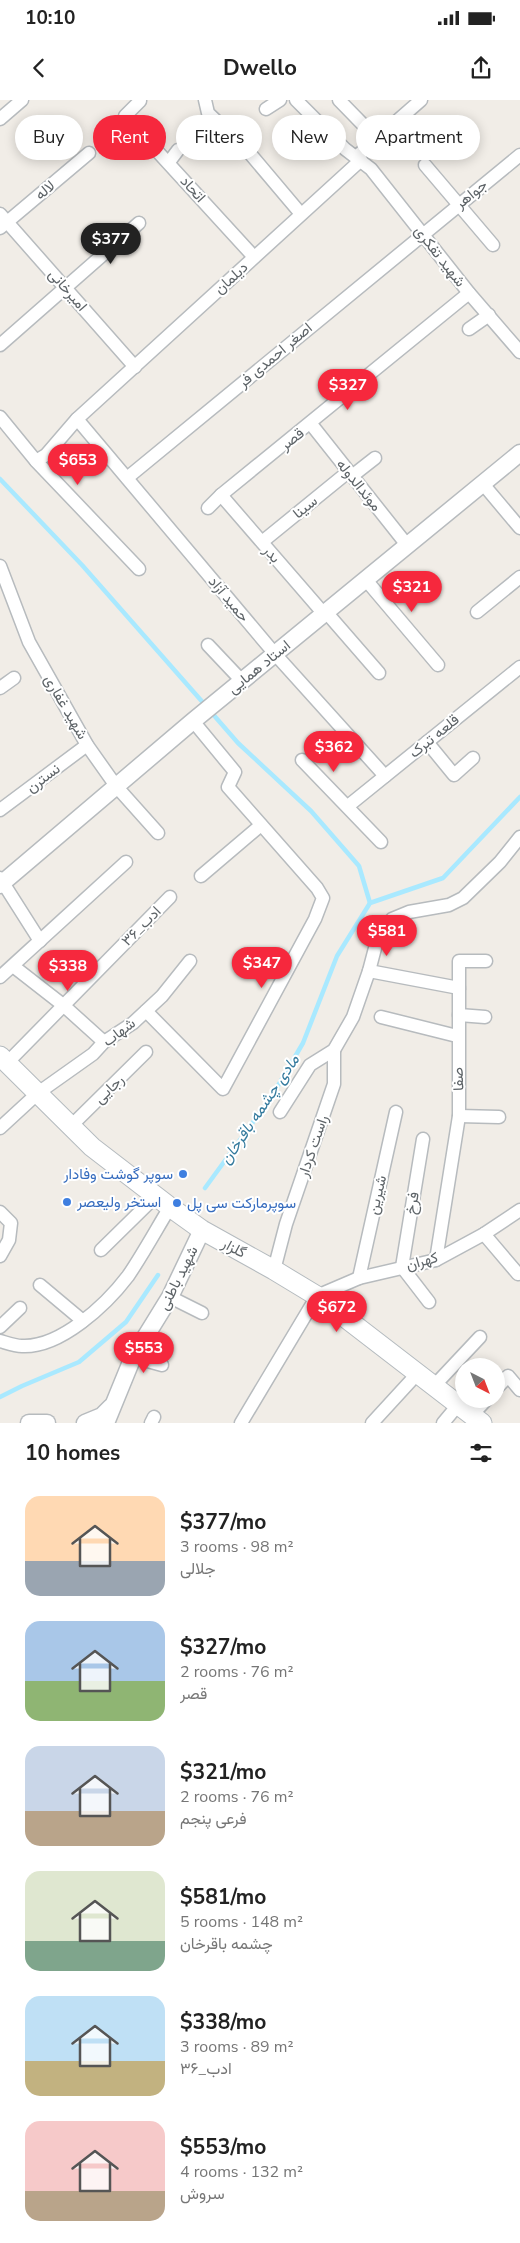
<!DOCTYPE html>
<html lang="en">
<head>
<meta charset="utf-8">
<style>
	body { margin:0; font-family:"Nunito Sans",Vazirmatn,sans-serif; background:#f2f2f2; color:#222; height:100vh; display:flex; flex-direction:column; font-size:19px; white-space:nowrap }
	* { box-sizing:border-box; margin:0 }
	p { font-size:16px; color:#767676 }
	.icon { flex:none; width:28px; height:28px; fill:none; stroke:currentColor; stroke-width:2; stroke-linecap:round; stroke-linejoin:round }
	.map { position:relative; height:1323px; overflow:hidden }
	.panel { display:flex; flex-direction:column; background:#fff; flex:1 }
	.panel>* { flex:none }
	.guide { position:absolute; left:15px; top:15px; width:490px; height:45px; display:flex; gap:10px }
	.needle { width:32px; rotate:138deg }
	.tools { position:absolute; left:455px; top:1258px; display:grid; gap:10px }
	.tools a { display:grid; place-items:center; width:50px; height:50px; border-radius:50%; background:#fff; box-shadow:0 2px 12px #0003; font-size:25px }
	.price { position:absolute; translate:-50% -42px; padding:0 11px; border-radius:18px; background:#f6283d; color:#fff; font-size:16px; line-height:32px; filter:drop-shadow(0 1px 2px #0008) }
	.price::after { content:''; position:absolute; left:50%; top:30px; width:15px; height:11px; margin-left:-8px; background:inherit; clip-path:polygon(0 0,100% 0,50% 100%) }
	.price.on { background:#222; color:#fff }
	ul { padding:0; list-style:none }
	li { display:flex; align-items:center; gap:15px; height:125px; padding:0 25px }
	li span { display:grid; place-items:center; flex:none; width:140px; height:100px; border-radius:15px; color:#555 }
	li>.icon { margin-inline-start:auto }
	span .icon { width:60px; height:60px; fill:#fffc; stroke-width:1 }
	li b { font-size:21px }
	h2 { display:flex; justify-content:space-between; align-items:center; height:60px; padding:0 25px; font-size:21px }
	.tag { padding:0 18px; border-radius:22px; background:#fff; box-shadow:0 2px 12px #0003; font-size:18px; line-height:45px }
	.tag.on { background:#f6283d; color:#fff }
	.status { display:flex; justify-content:space-between; align-items:center; height:35px; padding:0 25px; background:#fff; direction:ltr }
	.status svg { height:14px; fill:currentColor }
	header { display:flex; justify-content:space-between; align-items:center; height:65px; padding:0 25px; background:#fff; font-size:22px; font-weight:700 }
	.map>svg:first-child { display:block }
	.lines { fill:none; stroke-linecap:round; stroke-linejoin:round }
	.stream { stroke:#a9e9ff; stroke-width:4.5 }
	.minor-casing { stroke:#b7bbbe; stroke-width:15 }
	.tertiary-casing { stroke:#b7bbbe; stroke-width:19 }
	.secondary-casing { stroke:#b5bbbf; stroke-width:21 }
	.minor { stroke:#fff; stroke-width:12 }
	.tertiary { stroke:#fff; stroke-width:16 }
	.secondary { stroke:#fff; stroke-width:19 }
	.shop-dot { fill:#3f7fe0; stroke:#fff; stroke-width:2 }
	.labels { text-anchor:middle; stroke-width:4; stroke-linejoin:round; paint-order:stroke }
	.street-label { font-size:15px; fill:#5e6468; stroke:#fff }
	.shop-label { font-size:15px; fill:#366cbe; stroke:#fff; text-anchor:start }
	.water-label { font-size:16px; font-style:italic; fill:#357b9e; stroke:#fff }
</style>
</head>
<body>
<div class="status"><b>10:10</b><svg viewBox="0 0 49 12"><path d="M0 12V9h3v3zM5 12V6h3v6zM10 12V3h3v9zM15 12V0h3v12zM26 1h20v11H26zM47 4h2v5h-2z"/></svg></div>
<header><svg class="icon" aria-label="back" viewBox="0 0 24 24"><path d="M15 5l-7 7 7 7"/></svg>Dwello<svg class="icon" aria-label="share" viewBox="0 0 24 24"><path d="M12 15V3M7 8l5-5 5 5M5 13v7h14v-7"/></svg></header>
<div class="map">
<svg width="520" height="1323" viewBox="0 0 520 1323">
	<rect width="100%" height="100%" fill="#f1ede7"/>
	<g class="lines">
		<g class="stream">
			<polyline points="0,379 82,465 206,606"/>
			<polyline points="211,612 238,643 311,711 359,766 370,803"/>
			<polyline points="205,1088 272,996 303,943 337,856 370,803 443,778 520,697"/>
			<polyline points="0,1297 22,1286 79,1262 126,1222 158,1175"/>
		</g>
		<defs>
			<g id="minor">
				<polyline points="205,0 208,13 247,50 301,114"/>
				<polyline points="296,0 345,49 371,69 469,193 520,252"/>
				<polyline points="339,0 377,39"/>
				<polyline points="140,1 125,16 254,157"/>
				<polyline points="266,9 280,0"/>
				<polyline points="0,19 22,0"/>
				<polyline points="356,57 421,0"/>
				<polyline points="169,62 178,50"/>
				<polyline points="425,65 493,145"/>
				<polyline points="0,114 135,267"/>
				<polyline points="0,128 89,53"/>
				<polyline points="469,229 489,215"/>
				<polyline points="0,245 139,123"/>
				<polyline points="0,317 36,361 139,469"/>
				<polyline points="77,319 275,554 385,676"/>
				<polyline points="311,324 407,445"/>
				<polyline points="36,361 46,355 77,319 361,60"/>
				<polyline points="352,376 375,358"/>
				<polyline points="127,378 520,55"/>
				<polyline points="483,384 520,428"/>
				<polyline points="221,395 324,514"/>
				<polyline points="208,408 221,395 469,193"/>
				<polyline points="262,442 348,372"/>
				<polyline points="0,466 29,542 87,645 116,686 158,733"/>
				<polyline points="366,480 438,565"/>
				<polyline points="326,512 379,573"/>
				<polyline points="477,512 520,477"/>
				<polyline points="208,545 242,581"/>
				<polyline points="0,588 14,578"/>
				<polyline points="427,642 454,675 473,658"/>
				<polyline points="302,660 381,742"/>
				<polyline points="348,706 520,567"/>
				<polyline points="0,710 87,645"/>
				<polyline points="201,776 261,725"/>
				<polyline points="0,778 40,841"/>
				<polyline points="13,866 63,905 104,942"/>
				<polyline points="369,871 459,888"/>
				<polyline points="0,877 126,762"/>
				<polyline points="146,911 223,989 315,819 323,798 317,788 228,687 235,672 193,621"/>
				<polyline points="459,915 485,917"/>
				<polyline points="381,917 457,936"/>
				<polyline points="7,963 170,797"/>
				<polyline points="280,1012 310,965 334,950 353,917 369,871 379,833 392,819 409,812 449,805 463,798 500,762 520,737"/>
				<polyline points="459,1016 499,1017"/>
				<polyline points="71,1026 146,952"/>
				<polyline points="0,1028 38,993 93,954 104,942 133,923 162,896 190,861"/>
				<polyline points="423,1039 402,1167 429,1202"/>
				<polyline points="0,1112 11,1123 9,1140 0,1156"/>
				<polyline points="484,1134 518,1174"/>
				<polyline points="101,1150 156,1096"/>
				<polyline points="436,1160 459,1016 459,861 486,861"/>
				<polyline points="274,1170 286,1124 334,984 334,950"/>
				<polyline points="359,1178 396,1012"/>
				<polyline points="40,1185 83,1221"/>
				<polyline points="170,1197 202,1213"/>
				<polyline points="0,1227 20,1208"/>
				<path d="M0 1241C7 1243 15 1246 22 1246 60 1248 106 1205 128 1176 143 1154 156 1130 170 1107"/>
				<polyline points="133,1257 162,1265"/>
				<polyline points="434,1286 480,1237"/>
				<polyline points="496,1289 508,1276 520,1290"/>
				<polyline points="472,1315 487,1299"/>
				<polyline points="151,1323 154,1317"/>
				<polyline points="241,1323 317,1196 359,1178 436,1160 484,1134 520,1110"/>
				<polyline points="372,1323 417,1274"/>
				<polyline points="443,1323 458,1305"/>
			</g>
			<g id="tertiary">
				<polyline points="0,785 193,621 520,353"/>
				<polyline points="29,1323 47,1323"/>
				<polyline points="85,1323 102,1316 111,1307"/>
				<polyline points="106,1323 133,1257 170,1197 202,1130"/>
			</g>
			<polyline id="secondary" points="0,956 92,1047 170,1107 202,1130 274,1170 317,1196 482,1323"/>
		</defs>
		<use href="#minor" class="minor-casing"/>
		<use href="#tertiary" class="tertiary-casing"/>
		<use href="#secondary" class="secondary-casing"/>
		<use href="#minor" class="minor"/>
		<use href="#tertiary" class="tertiary"/>
		<use href="#secondary" class="secondary"/>
	</g>
	<g class="shop-dot">
		<circle cx="183" cy="1074" r="5"/>
		<circle cx="67" cy="1102" r="5"/>
		<circle cx="177" cy="1103" r="5"/>
	</g>
	<g class="labels">
		<g class="street-label">
			<text transform="translate(193 89) rotate(48)" y="5">اتحاد</text>
			<text transform="translate(45 90) rotate(-40)" y="5">لاله</text>
			<text transform="translate(471 94) rotate(-39)" y="5">جواهر</text>
			<text transform="translate(440 156) rotate(52)" y="5">شهید تفکری</text>
			<text transform="translate(231 178) rotate(-42)" y="5">دیلمان</text>
			<text transform="translate(68 190) rotate(49)" y="5">امیرخانی</text>
			<text transform="translate(275 255) rotate(-40)" y="5">اصغر احمدی فر</text>
			<text transform="translate(292 339) rotate(-38)" y="5">قصر</text>
			<text transform="translate(359 385) rotate(51)" y="5">موئدالدوله</text>
			<text transform="translate(305 407) rotate(-39)" y="5">سینا</text>
			<text transform="translate(272 454) rotate(49)" y="5">بدر</text>
			<text transform="translate(229 499) rotate(50)" y="5">حمید آزاد</text>
			<text transform="translate(259 567) rotate(-39)" y="5">استاد همایی</text>
			<text transform="translate(66 607) rotate(60)" y="5">شهید غفاری</text>
			<text transform="translate(434 636) rotate(-39)" y="5">قلعه تبرک</text>
			<text transform="translate(43 678) rotate(-37)" y="5">نسترن</text>
			<text transform="translate(141 826) rotate(-45)" y="5">۳۶_ادب</text>
			<text transform="translate(119 932) rotate(-37)" y="5">شهاب</text>
			<text transform="translate(458 979) rotate(-92)" y="5">صفا</text>
			<text transform="translate(109 989) rotate(-44)" y="5">رجایی</text>
			<text transform="translate(313 1046) rotate(-71)" y="5">راست کردار</text>
			<text transform="translate(377 1095) rotate(-77)" y="5">شیرین</text>
			<text transform="translate(412 1103) rotate(-80)" y="5">فرخ</text>
			<text transform="translate(234 1148) rotate(28)" y="5">گلزار</text>
			<text transform="translate(422 1161) rotate(-16)" y="5">کهران</text>
			<text transform="translate(178 1178) rotate(-63)" y="5">شهید باطنی</text>
		</g>
		<g class="shop-label">
			<text x="173" y="1079" text-anchor="end">سوپر گوشت وفادار</text>
			<text x="77" y="1107">استخر ولیعصر</text>
			<text x="187" y="1108">سوپرمارکت سی پل</text>
		</g>
		<g class="water-label">
			<text transform="translate(259 1009) rotate(-56)" y="6">مادی چشمه باقرخان</text>
		</g>
	</g>
</svg>
<div class="tools">
<a><svg class="needle" viewBox="-14 -14 28 28"><path d="M0-13l5 13h-10z" fill="#e53935"/><path d="M0 13l5-13h-10z" fill="#767676"/></svg></a>
</div>
<b class="price on" style="left:111px;top:165px">$377</b>
<b class="price" style="left:348px;top:311px">$327</b>
<b class="price" style="left:78px;top:386px">$653</b>
<b class="price" style="left:412px;top:513px">$321</b>
<b class="price" style="left:334px;top:673px">$362</b>
<b class="price" style="left:387px;top:857px">$581</b>
<b class="price" style="left:262px;top:889px">$347</b>
<b class="price" style="left:68px;top:892px">$338</b>
<b class="price" style="left:337px;top:1233px">$672</b>
<b class="price" style="left:144px;top:1274px">$553</b>
<div class="guide">
<a class="tag">Buy</a>
<a class="tag on">Rent</a>
<a class="tag">Filters</a>
<a class="tag">New</a>
<a class="tag">Apartment</a>
</div>
</div>
<section class="panel">
<h2>10 homes<svg class="icon" aria-label="filters" viewBox="0 0 24 24"><path d="M4 7h16M4 17h16"/><circle cx="9" cy="7" r="2"/><circle cx="15" cy="17" r="2"/></svg></h2>
<ul>
<li><span style="background:linear-gradient(#ffd9b3 65%,#9aa5b1 0)"><svg class="icon" aria-label="home" viewBox="0 0 24 24"><path d="M3 11l9-7 9 7M6 9v11h12V9"/></svg></span><div><b>$377/mo</b><p>3 rooms · 98 m²</p><p>جلالی</p></div></li>
<li><span style="background:linear-gradient(#a9c7e8 60%,#8fb573 0)"><svg class="icon" aria-label="home" viewBox="0 0 24 24"><path d="M3 11l9-7 9 7M6 9v11h12V9"/></svg></span><div><b>$327/mo</b><p>2 rooms · 76 m²</p><p>قصر</p></div></li>
<li><span style="background:linear-gradient(#c9d6e8 65%,#b9a48a 0)"><svg class="icon" aria-label="home" viewBox="0 0 24 24"><path d="M3 11l9-7 9 7M6 9v11h12V9"/></svg></span><div><b>$321/mo</b><p>2 rooms · 76 m²</p><p>فرعی پنجم</p></div></li>
<li><span style="background:linear-gradient(#dfe7d0 70%,#7fa58c 0)"><svg class="icon" aria-label="home" viewBox="0 0 24 24"><path d="M3 11l9-7 9 7M6 9v11h12V9"/></svg></span><div><b>$581/mo</b><p>5 rooms · 148 m²</p><p>چشمه باقرخان</p></div></li>
<li><span style="background:linear-gradient(#bfe0f5 65%,#c2b280 0)"><svg class="icon" aria-label="home" viewBox="0 0 24 24"><path d="M3 11l9-7 9 7M6 9v11h12V9"/></svg></span><div><b>$338/mo</b><p>3 rooms · 89 m²</p><p>۳۶_ادب</p></div></li>
<li><span style="background:linear-gradient(#f6c9c9 70%,#b9a48a 0)"><svg class="icon" aria-label="home" viewBox="0 0 24 24"><path d="M3 11l9-7 9 7M6 9v11h12V9"/></svg></span><div><b>$553/mo</b><p>4 rooms · 132 m²</p><p>سروش</p></div></li>
</ul>
</section>
</body>
</html>
